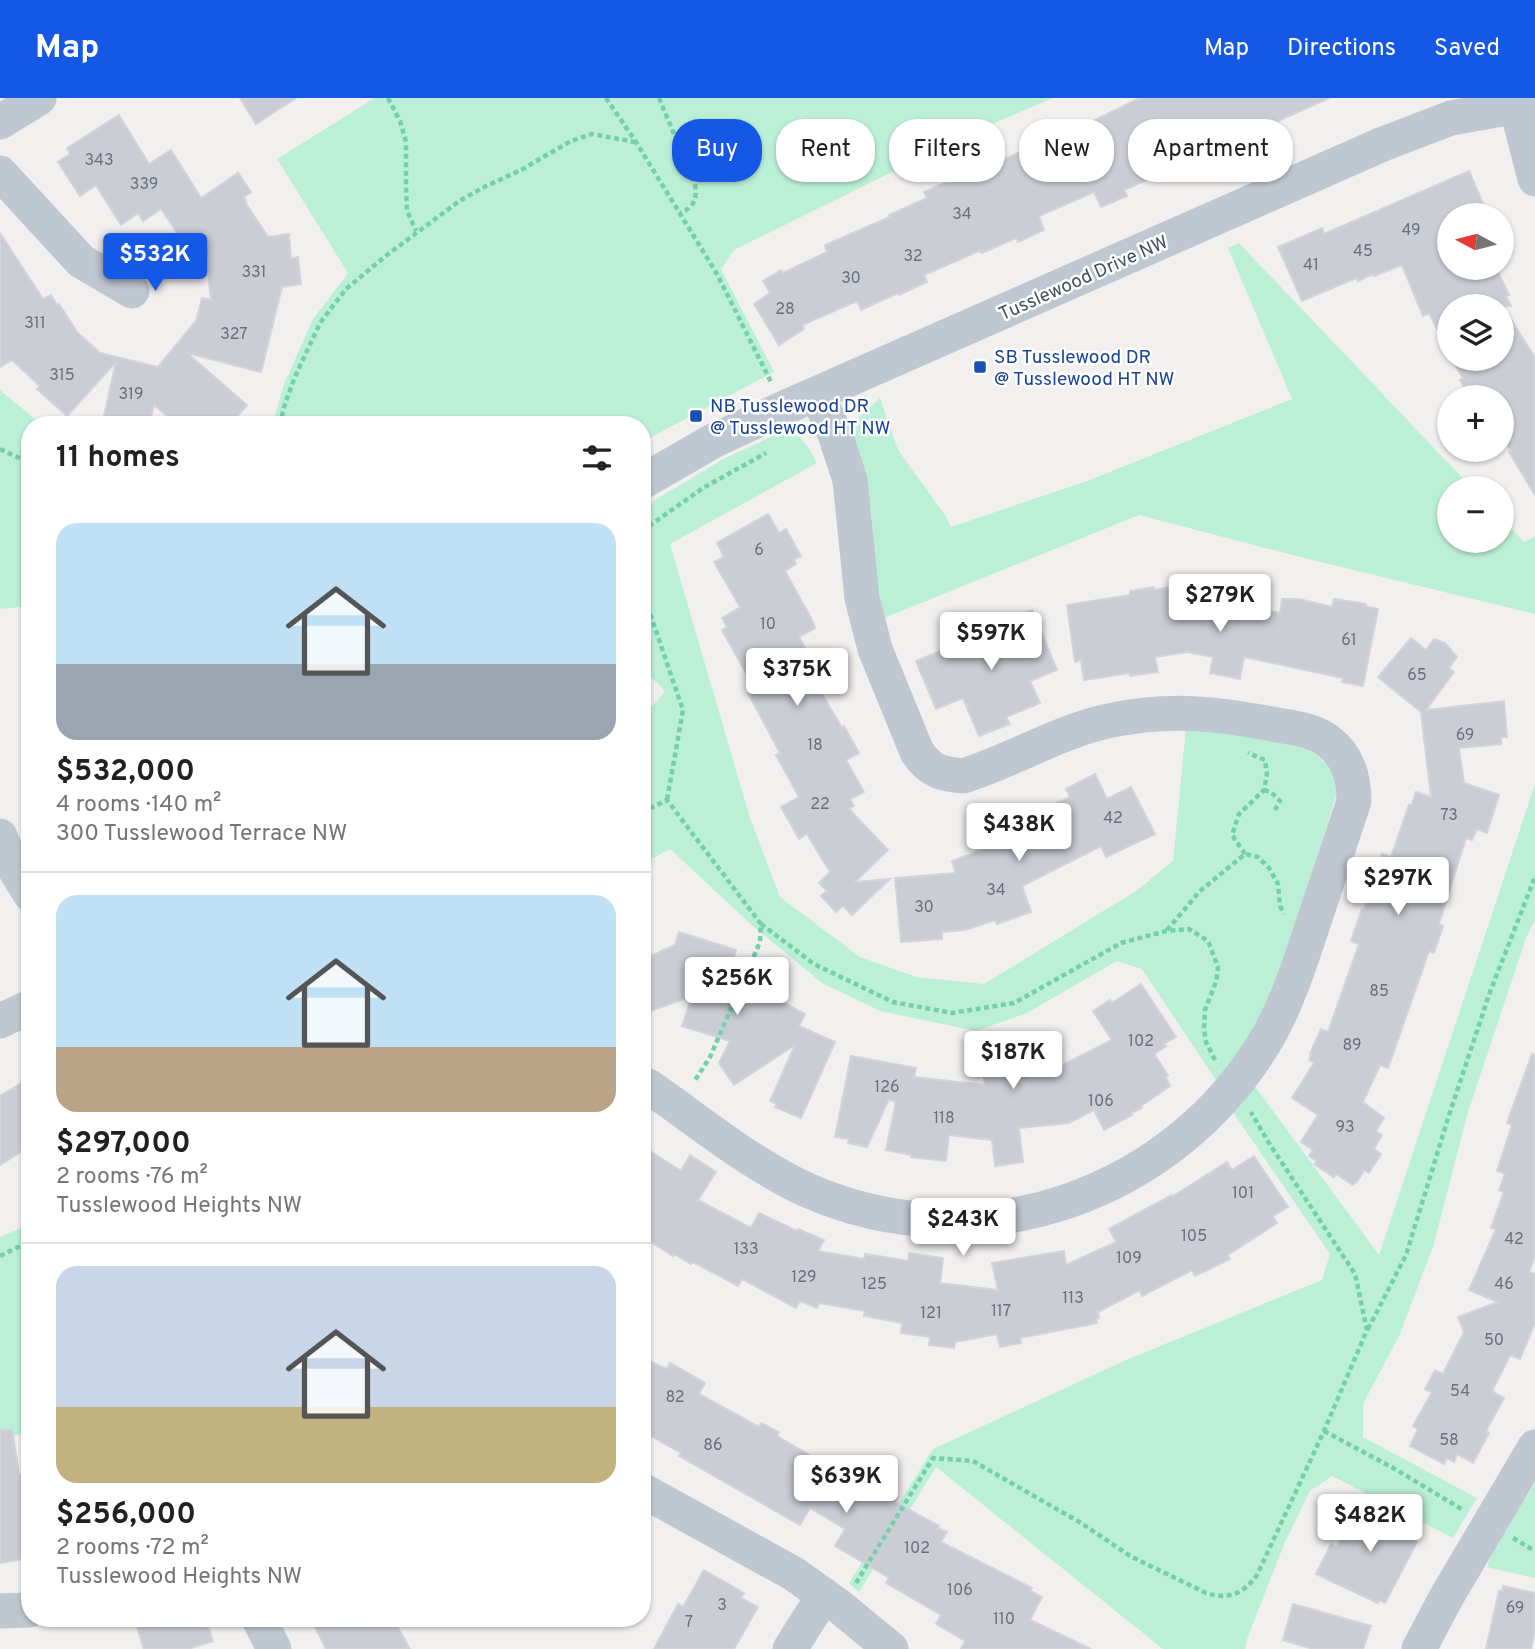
<!DOCTYPE html>
<html lang="en">
<head>
<meta charset="utf-8">
<style>
	body { margin:0; font-family:Overpass,sans-serif; background:#f6f6f6; color:#202124; height:100vh; display:flex; flex-direction:column; font-size:26px; white-space:nowrap }
	* { box-sizing:border-box; margin:0 }
	p { font-size:23px; color:#757577 }
	.icon { flex:none; width:38px; height:38px; fill:none; stroke:currentColor; stroke-width:2; stroke-linecap:round; stroke-linejoin:round }
	.map { position:relative; flex:1; overflow:hidden }
	.details { position:absolute; left:21px; top:318px; width:630px; height:1211px; display:flex; flex-direction:column; background:#fff; border-radius:28px; box-shadow:0 2px 5px #0004 }
	.details>* { flex:none }
	.hud { position:absolute; left:672px; top:21px; width:665px; height:63px; display:flex; gap:14px }
	.needle { width:46px; rotate:277deg }
	.buttons { position:absolute; left:1437px; top:105px; display:grid; gap:14px }
	.buttons a { display:grid; place-items:center; width:77px; height:77px; border-radius:50%; background:#fff; box-shadow:0 2px 5px #0004; font-size:35px }
	.price { position:absolute; translate:-50% -60px; padding:0 16px; border-radius:7px; background:#fff; color:#222; font-size:23px; line-height:46px; filter:drop-shadow(0 2px 4px #0008) }
	.price::after { content:''; position:absolute; left:50%; top:42px; width:21px; height:16px; margin-left:-10px; background:inherit; clip-path:polygon(0 0,100% 0,50% 100%) }
	.price.selected { background:#1558e6; color:#fff }
	ul { padding:0; list-style:none }
	li { display:grid; align-content:center; gap:14px; height:371px; padding:0 35px }
	li+li { border-top:2px solid #e0e0e0 }
	li span { display:grid; place-items:center; height:217px; border-radius:21px; color:#555 }
	li>.icon { margin-inline-start:auto }
	span .icon { width:126px; height:126px; fill:#fffc; stroke-width:1 }
	li b { font-size:30px }
	h2 { display:flex; justify-content:space-between; align-items:center; height:84px; padding:0 35px; font-size:30px }
	.chip { padding:0 24px; border-radius:28px; background:#fff; box-shadow:0 2px 5px #0004; font-size:24px; line-height:63px }
	.chip.selected { background:#1558e6; color:#fff }
	header { display:flex; align-items:center; gap:42px; box-sizing:border-box; height:98px; padding:0 35px; background:#1558e6; color:#fff }
	header strong { font-size:33px }
	nav { display:flex; gap:38px; margin-inline-start:auto; font-size:24px }
	.map>svg:first-child { display:block }
	.green { fill:#bcf0d6 }
	.building { fill:#cbcdd5; stroke:#d3d4db; stroke-width:2 }
	.lines { fill:none; stroke-linecap:round; stroke-linejoin:round }
	.path { stroke:#73cfac; stroke-width:4.5; stroke-dasharray:5 3.5; stroke-linecap:butt }
	.minor { stroke:#bfc7d1; stroke-width:35 }
	.transit-dot { fill:#1a4fb4; stroke:#fff; stroke-width:2.5 }
	.labels { text-anchor:middle; stroke-width:5; stroke-linejoin:round; paint-order:stroke }
	.number-label { font-size:16px; fill:#676f7b }
	.street-label { font-size:19px; fill:#46505d; stroke:#fff }
	.transit-label { font-size:19px; fill:#164399; stroke:#fff; text-anchor:start }
</style>
</head>
<body>
<header>
<strong>Map</strong>
<nav><a>Map</a><a>Directions</a><a>Saved</a></nav>
</header>
<div class="map">
<svg width="1535" height="1551" viewBox="0 0 1535 1551">
	<rect width="100%" height="100%" fill="#f2efef"/>
	<g class="green">
		<polygon points="372,0 1053,0 971,35 734,152 721,171 774,274 642,344 642,327 272,327 285,284 313,221 348,175 277,61 373,1"/>
		<polygon points="1239,145 1472,390 1449,390 1449,443 1502,443 1502,421 1524,444 1535,438 1535,516 1308,461 1139,417 884,520 876,481 871,413 854,340 860,318 880,300 898,352 945,417 951,429 1087,383 1292,301 1228,150"/>
		<polygon points="0,292 42,327 30,327 30,508 0,511"/>
		<path d="M782 334C802 335 809 349 817 365L670 446 750 720 780 799 860 859 916 879 984 886 1136 793 1173 763 1186 631 1215 632 1294 646 1316 656 1332 672 1337 695 1290 843 1272 894 1258 925 1220 988 1142 871 1117 863 1027 915 976 933 880 913 822 885 754 829 670 751 642 766V620L665 593 642 570V410L725 360Z"/>
		<polygon points="1535,686 1535,822 1526,840 1468,1014 1433,1149 1399,1238 1363,1306 1363,1339 1477,1400 1453,1440 1332,1378 1310,1393 1285,1444 1247,1541 1245,1551 1163,1551 936,1369 859,1494 849,1485 933,1351 1126,1262 1322,1182 1330,1156 1230,1010 1251,983 1379,1157"/>
		<polygon points="30,1126 30,1334 0,1341 0,1139"/>
		<polygon points="1535,1385 1535,1480 1487,1469 1495,1447 1512,1418 1520,1409"/>
	</g>
	<g class="building">
		<polygon points="240,0 296,0 256,26"/>
		<polygon points="1140,0 1329,0 1278,23 1281,29 1255,41 1254,38 1210,57 1205,45 1154,68 1158,77 1124,92 1127,98 1101,109 1094,94 1039,118 1044,132 1018,144 1016,140 982,155 979,153 924,177 927,184 899,197 898,195 861,212 857,203 802,227 804,231 779,247 754,206 770,195 763,183 781,172 783,175 827,154 825,147 890,119 889,117 927,100 924,94 967,75 968,77 1046,43 1042,36 1062,27 1066,36"/>
		<polygon points="119,17 149,66 171,52 201,100 238,75 251,94 244,99 246,103 245,104 268,139 289,136 291,161 298,159 301,186 282,189 261,274 187,255 247,307 230,327 178,327 154,307 149,327 102,327 116,264 67,318 37,291 40,288 12,262 0,269 0,135 43,201 51,197 57,207 59,206 77,234 100,255 158,269 196,223 202,200 211,202 204,137 187,149 161,111 143,123 138,115 121,127 96,87 80,98 58,64 70,56 67,50"/>
		<polygon points="1469,73 1488,117 1449,117 1449,139 1442,143 1449,159 1449,170 1453,170 1457,179 1478,170 1496,170 1509,197 1506,198 1511,208 1503,208 1535,260 1535,397 1509,354 1511,353 1502,338 1502,299 1470,299 1460,282 1463,280 1452,261 1502,261 1502,208 1449,208 1449,254 1429,215 1423,218 1402,167 1374,178 1373,176 1358,183 1356,180 1302,203 1278,149 1322,130 1324,136"/>
		<polygon points="768,416 779,435 786,431 801,458 794,462 796,466 785,473 811,520 815,530 799,539 827,591 821,594 842,630 844,628 859,655 846,662 864,694 850,701 854,708 849,711 888,752 855,784 890,781 852,817 843,808 836,814 821,798 827,793 819,785 830,774 807,736 799,741 781,709 799,699 776,657 780,655 748,595 755,591 722,532 727,529 722,520 740,509 714,464 724,459 717,445"/>
		<polygon points="1154,489 1154,492 1171,489 1173,499 1211,506 1214,493 1242,498 1240,507 1280,515 1282,501 1299,501 1332,509 1334,501 1366,506 1365,508 1378,511 1363,588 1342,584 1343,580 1244,559 1240,581 1210,575 1213,559 1187,554 1155,559 1158,574 1130,578 1129,575 1084,582 1081,562 1075,564 1067,507 1130,497 1130,493"/>
		<polygon points="1032,512 1057,572 1030,583 1040,605 1006,619 1010,626 979,638 963,600 936,611 916,563 1013,523 1012,520"/>
		<polygon points="1411,540 1426,552 1434,541 1445,545 1457,559 1449,570 1454,574 1426,612 1504,603 1507,639 1501,639 1501,646 1459,650 1464,685 1499,697 1487,735 1477,731 1472,742 1466,740 1439,826 1443,828 1434,855 1429,853 1388,970 1380,967 1363,1004 1384,1020 1376,1033 1382,1037 1374,1051 1381,1056 1369,1075 1364,1072 1357,1084 1356,1083 1353,1087 1336,1076 1334,1079 1314,1066 1317,1063 1309,1058 1313,1052 1301,1044 1318,1017 1292,1000 1314,965 1309,962 1311,957 1310,956 1321,931 1328,934 1359,846 1351,843 1362,811 1364,812 1382,756 1391,759 1409,707 1411,708 1416,694 1431,699 1421,614 1378,579"/>
		<polygon points="1095,676 1107,701 1131,689 1155,736 1106,759 1101,748 1022,788 1031,814 997,826 995,822 965,832 942,834 942,841 901,844 895,780 956,775 952,763 1011,741 1008,734 1039,718 1038,715 1070,699 1066,691"/>
		<polygon points="679,834 736,852 729,876 772,897 771,898 805,916 799,928 835,944 801,1020 775,1009 777,1006 770,1003 795,947 734,987 719,965 730,943 682,928 692,898 642,916 642,862 675,847"/>
		<polygon points="1141,886 1176,939 1164,946 1166,948 1154,956 1168,977 1166,980 1170,988 1141,1008 1142,1010 1131,1015 1132,1017 1104,1032 1094,1012 1069,1025 1019,1030 1023,1064 995,1068 992,1042 949,1037 946,1063 911,1059 911,1057 886,1052 896,1004 889,1001 867,1049 848,1045 849,1041 835,1039 851,958 916,970 914,979 985,987 982,968 1015,963 1015,958 1036,955 1039,979 1112,942 1093,913 1110,902 1112,905"/>
		<polygon points="1532,956 1535,957 1535,1158 1529,1174 1535,1176 1535,1225 1520,1261 1510,1257 1492,1293 1504,1300 1486,1333 1489,1335 1473,1365 1457,1356 1454,1364 1447,1360 1444,1366 1410,1348 1418,1331 1413,1328 1432,1294 1425,1291 1435,1272 1443,1276 1464,1234 1458,1219 1498,1204 1469,1192 1496,1131 1491,1130 1504,1094 1499,1092 1505,1076 1497,1073 1512,1027 1507,1025"/>
		<polygon points="30,980 30,1048 0,1067 0,998"/>
		<polygon points="650,1053 681,1073 690,1057 716,1074 698,1102 751,1130 759,1115 797,1133 798,1131 824,1142 818,1153 864,1161 865,1156 908,1163 909,1155 943,1160 940,1185 998,1192 992,1165 1064,1153 1066,1167 1116,1144 1109,1131 1172,1097 1172,1099 1227,1064 1232,1072 1254,1058 1288,1109 1273,1118 1277,1125 1228,1157 1230,1161 1195,1178 1192,1172 1142,1198 1140,1192 1098,1214 1099,1220 1096,1221 1097,1225 1020,1240 1021,1245 1000,1249 997,1236 955,1244 954,1250 929,1247 930,1239 901,1235 902,1225 864,1218 865,1213 819,1205 817,1210 800,1203 796,1210 742,1181 738,1188 693,1164 691,1166 674,1156 673,1158 642,1138 642,1064"/>
		<polygon points="642,1260 667,1271 670,1265 705,1285 699,1296 759,1329 761,1325 779,1334 777,1338 854,1383 859,1375 866,1378 898,1399 895,1404 939,1428 937,1430 947,1434 941,1444 1032,1490 1030,1493 1042,1499 1030,1522 1091,1551 961,1551 965,1543 936,1526 941,1517 886,1485 889,1480 835,1448 845,1431 810,1410 800,1427 679,1358 681,1355 642,1333"/>
		<polygon points="12,1331 19,1377 30,1375 30,1460 0,1465 0,1332"/>
		<polygon points="1369,1402 1401,1419 1399,1423 1408,1428 1404,1437 1417,1444 1385,1505 1379,1502 1378,1505 1316,1476 1331,1446 1337,1449 1355,1415 1360,1418"/>
		<polygon points="704,1472 744,1495 741,1500 758,1509 734,1551 654,1551 678,1506 683,1509"/>
		<polygon points="1503,1488 1535,1495 1535,1531 1531,1551 1486,1551 1499,1493 1502,1493"/>
		<polygon points="1293,1506 1371,1528 1363,1551 1313,1551 1283,1542"/>
		<polygon points="163,1521 206,1521 213,1543 188,1551 144,1551 137,1529"/>
		<polygon points="311,1521 393,1521 410,1551 326,1551"/>
	</g>
	<g class="lines">
		<g class="path">
			<polyline points="388,0 400,23 406,44 406,88 407,113 416,133"/>
			<polyline points="606,0 636,44 717,176 771,284"/>
			<path d="M659 0 695 86C697 100 695 109 680 115"/>
			<polyline points="281,327 283,312 294,281 320,225 346,191 387,157 458,104 482,90 521,72 571,43 592,36 635,44"/>
			<polyline points="0,351 30,365"/>
			<polyline points="642,433 703,390 766,355"/>
			<polyline points="642,492 683,612 667,702"/>
			<polyline points="1264,692 1271,694 1280,703 1275,712"/>
			<polyline points="642,714 667,702 761,826 760,844 710,959 694,984"/>
			<polyline points="1245,756 1232,737 1239,716 1264,692 1267,676 1265,662 1248,655"/>
			<polyline points="761,826 814,866 893,904 952,915 1014,905 1121,845 1166,833 1189,831 1208,843 1218,869 1216,884 1205,912 1204,931 1206,944 1216,964"/>
			<polyline points="1167,832 1200,793 1245,756 1258,759 1269,770 1278,786 1280,808 1284,816"/>
			<polyline points="0,1158 30,1143"/>
			<polyline points="1368,1231 1406,1157 1450,1014 1490,894 1535,779"/>
			<polyline points="1324,1333 1395,1371 1463,1412"/>
			<polyline points="1513,1440 1535,1453"/>
			<path d="M856 1485 933 1360 973 1363 1081 1425 1130 1458 1206 1495C1229 1502 1243 1496 1257 1477L1324 1333 1367 1232 1355 1176 1267 1042 1251 1014"/>
		</g>
		<g class="minor">
			<polyline points="1516,7 1535,81"/>
			<polyline points="0,24 39,0"/>
			<polyline points="0,75 81,163 132,193"/>
			<polyline points="642,384 713,343 784,310 1383,46 1451,20 1535,5"/>
			<polyline points="0,738 10,763 30,796"/>
			<polyline points="0,923 30,909"/>
			<path d="M648 988C700 1024 750 1066 807 1092 979 1168 1177 1097 1269 937 1288 903 1300 865 1312 829 1326 787 1340 745 1354 703 1354 679 1348 658 1328 643 1313 632 1294 630 1277 627 1216 615 1169 610 1108 623 1057 634 1012 663 963 678 941 676 930 673 917 654L875 551 862 500 850 382 835 336 817 296"/>
			<polyline points="642,1392 794,1476 840,1509 891,1551"/>
			<polyline points="0,1513 30,1512"/>
			<polyline points="259,1521 274,1551"/>
			<polyline points="790,1551 824,1497"/>
			<polyline points="1419,1551 1447,1498 1535,1349"/>
		</g>
	</g>
	<g class="transit-dot">
		<rect x="973" y="262" width="14" height="14" rx="3.5"/>
		<rect x="689" y="311" width="14" height="14" rx="3.5"/>
	</g>
	<g class="labels">
		<g class="number-label">
			<text x="99" y="67">343</text>
			<text x="144" y="91">339</text>
			<text x="962" y="121">34</text>
			<text x="1411" y="137">49</text>
			<text x="1363" y="158">45</text>
			<text x="913" y="163">32</text>
			<text x="1311" y="172">41</text>
			<text x="254" y="179">331</text>
			<text x="851" y="185">30</text>
			<text x="785" y="216">28</text>
			<text x="35" y="230">311</text>
			<text x="234" y="241">327</text>
			<text x="62" y="282">315</text>
			<text x="131" y="301">319</text>
			<text x="759" y="457">6</text>
			<text x="768" y="531">10</text>
			<text x="1349" y="547">61</text>
			<text x="1417" y="582">65</text>
			<text x="1465" y="642">69</text>
			<text x="815" y="652">18</text>
			<text x="820" y="711">22</text>
			<text x="1449" y="722">73</text>
			<text x="1113" y="725">42</text>
			<text x="996" y="797">34</text>
			<text x="924" y="814">30</text>
			<text x="1379" y="898">85</text>
			<text x="1141" y="948">102</text>
			<text x="1352" y="952">89</text>
			<text x="887" y="994">126</text>
			<text x="1101" y="1008">106</text>
			<text x="944" y="1025">118</text>
			<text x="1345" y="1034">93</text>
			<text x="1243" y="1100">101</text>
			<text x="1194" y="1143">105</text>
			<text x="1514" y="1146">42</text>
			<text x="746" y="1156">133</text>
			<text x="1129" y="1165">109</text>
			<text x="804" y="1184">129</text>
			<text x="874" y="1191">125</text>
			<text x="1504" y="1191">46</text>
			<text x="1073" y="1205">113</text>
			<text x="1001" y="1218">117</text>
			<text x="931" y="1220">121</text>
			<text x="1494" y="1247">50</text>
			<text x="1460" y="1298">54</text>
			<text x="675" y="1304">82</text>
			<text x="1449" y="1347">58</text>
			<text x="713" y="1352">86</text>
			<text x="917" y="1455">102</text>
			<text x="960" y="1497">106</text>
			<text x="722" y="1512">3</text>
			<text x="1515" y="1515">69</text>
			<text x="1004" y="1526">110</text>
			<text x="689" y="1529">7</text>
		</g>
		<g class="street-label">
			<text transform="translate(1083 179) rotate(-24)" y="7">Tusslewood Drive NW</text>
		</g>
		<g class="transit-label">
			<text x="994" y="265">SB Tusslewood DR<tspan x="994" dy="22">@ Tusslewood HT NW</tspan></text>
			<text x="710" y="314">NB Tusslewood DR<tspan x="710" dy="22">@ Tusslewood HT NW</tspan></text>
		</g>
	</g>
</svg>
<div class="buttons">
<a><svg class="needle" viewBox="-14 -14 28 28"><path d="M0-13l5 13h-10z" fill="#e53935"/><path d="M0 13l5-13h-10z" fill="#757577"/></svg></a>
<a><svg class="icon" aria-label="layers" viewBox="0 0 24 24"><path d="M12 4l9 5-9 5-9-5zM3 14l9 5 9-5"/></svg></a>
<a>+</a>
<a>−</a>
</div>
<b class="price selected" style="left:155px;top:195px">$532K</b>
<b class="price" style="left:1220px;top:536px">$279K</b>
<b class="price" style="left:991px;top:574px">$597K</b>
<b class="price" style="left:797px;top:610px">$375K</b>
<b class="price" style="left:1019px;top:765px">$438K</b>
<b class="price" style="left:1398px;top:819px">$297K</b>
<b class="price" style="left:737px;top:919px">$256K</b>
<b class="price" style="left:1013px;top:993px">$187K</b>
<b class="price" style="left:963px;top:1160px">$243K</b>
<b class="price" style="left:846px;top:1417px">$639K</b>
<b class="price" style="left:1370px;top:1456px">$482K</b>
<div class="hud">
<a class="chip selected">Buy</a>
<a class="chip">Rent</a>
<a class="chip">Filters</a>
<a class="chip">New</a>
<a class="chip">Apartment</a>
</div>
<section class="details">
<h2>11 homes<svg class="icon" aria-label="filters" viewBox="0 0 24 24"><path d="M4 7h16M4 17h16"/><circle cx="9" cy="7" r="2"/><circle cx="15" cy="17" r="2"/></svg></h2>
<ul>
<li><span style="background:linear-gradient(#bfe0f5 65%,#9aa5b1 0)"><svg class="icon" aria-label="home" viewBox="0 0 24 24"><path d="M3 11l9-7 9 7M6 9v11h12V9"/></svg></span><div><b>$532,000</b><p>4 rooms · 140 m²</p><p>300 Tusslewood Terrace NW</p></div></li>
<li><span style="background:linear-gradient(#bfe0f5 70%,#b9a48a 0)"><svg class="icon" aria-label="home" viewBox="0 0 24 24"><path d="M3 11l9-7 9 7M6 9v11h12V9"/></svg></span><div><b>$297,000</b><p>2 rooms · 76 m²</p><p>Tusslewood Heights NW</p></div></li>
<li><span style="background:linear-gradient(#c9d6e8 65%,#c2b280 0)"><svg class="icon" aria-label="home" viewBox="0 0 24 24"><path d="M3 11l9-7 9 7M6 9v11h12V9"/></svg></span><div><b>$256,000</b><p>2 rooms · 72 m²</p><p>Tusslewood Heights NW</p></div></li>
</ul>
</section>
</div>
</body>
</html>
